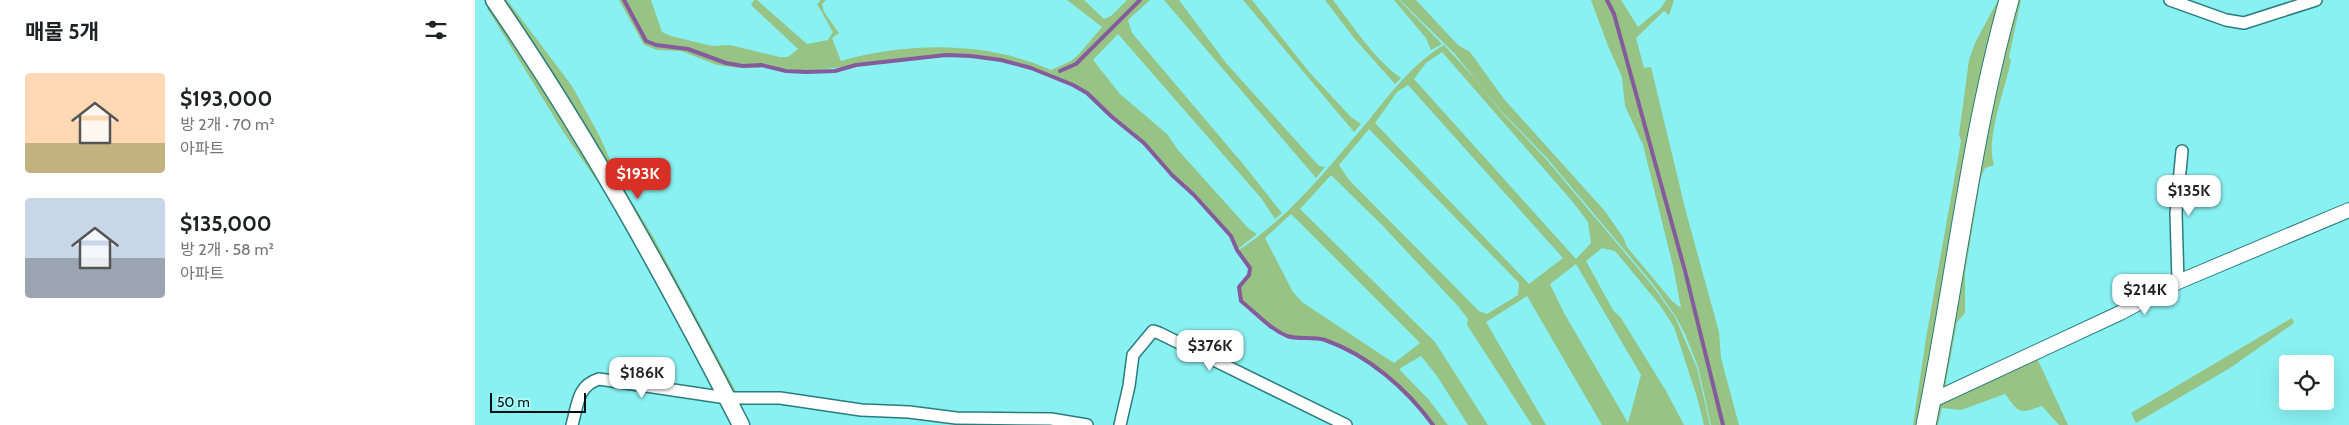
<!DOCTYPE html>
<html lang="ko">
<head>
<meta charset="utf-8">
<style>
	body { margin:0; font-family:Cabin,"Noto Sans KR",sans-serif; background:#f2f2f2; color:#202124; height:100vh; display:flex; flex-direction:column; font-size:19px; white-space:nowrap }
	* { box-sizing:border-box; margin:0 }
	p { font-size:16px; color:#757577 }
	.icon { flex:none; width:28px; height:28px; fill:none; stroke:currentColor; stroke-width:2; stroke-linecap:round; stroke-linejoin:round }
	.map { position:relative; flex:1; overflow:hidden }
	.panel { display:flex; flex-direction:column; background:#fff; width:475px }
	.panel>* { flex:none }
	.fabs { position:absolute; left:1804px; top:355px; display:grid; gap:10px }
	.fabs a { display:grid; place-items:center; width:55px; height:55px; border-radius:5px; background:#fff; box-shadow:0 5px 20px #0002; font-size:25px }
	.scale { position:absolute; left:15px; bottom:12px; width:96px; box-sizing:border-box; padding-left:5px; border:2px solid #000f0f; border-top:0; font-size:14px; line-height:18px; white-space:nowrap; color:#000f0f; -webkit-text-stroke:4px #abfbfb; paint-order:stroke }
	.price { position:absolute; translate:-50% -42px; padding:0 11px; border-radius:10px; background:#fff; color:#222; font-size:16px; line-height:32px; filter:drop-shadow(0 1px 2px #0008) }
	.price::after { content:''; position:absolute; left:50%; top:30px; width:15px; height:11px; margin-left:-8px; background:inherit; clip-path:polygon(0 0,100% 0,50% 100%) }
	.price.on { background:#d93025; color:#fff }
	ul { padding:0; list-style:none }
	li { display:flex; align-items:center; gap:15px; height:125px; padding:0 25px }
	li span { display:grid; place-items:center; flex:none; width:140px; height:100px; border-radius:5px; color:#555 }
	li>.icon { margin-inline-start:auto }
	span .icon { width:60px; height:60px; fill:#fffc; stroke-width:1 }
	li b { font-size:21px }
	h2 { display:flex; justify-content:space-between; align-items:center; height:60px; padding:0 25px; font-size:21px }
	main { display:flex; flex:1; min-height:0 }
	.map>svg:first-child { display:block }
	.green { fill:#97c384; fill-rule:evenodd }
	.lines { fill:none; stroke-linecap:round; stroke-linejoin:round }
	.stream { stroke:#855b9c; stroke-width:4 }
	.minor-casing { stroke:#2a7c7d; stroke-width:14 }
	.tertiary-casing { stroke:#2a7c7d; stroke-width:16 }
	.secondary-casing { stroke:#2a7c7d; stroke-width:19 }
	.primary-casing { stroke:#2a7c7d; stroke-width:21 }
	.minor { stroke:#fff; stroke-width:11 }
	.tertiary { stroke:#fff; stroke-width:14 }
	.secondary { stroke:#fff; stroke-width:16 }
	.primary { stroke:#fff; stroke-width:19 }
</style>
</head>
<body>
<main>
<section class="panel">
<h2>매물 5개<svg class="icon" aria-label="filters" viewBox="0 0 24 24"><path d="M4 7h16M4 17h16"/><circle cx="9" cy="7" r="2"/><circle cx="15" cy="17" r="2"/></svg></h2>
<ul>
<li><span style="background:linear-gradient(#ffd9b3 70%,#c2b280 0)"><svg class="icon" aria-label="home" viewBox="0 0 24 24"><path d="M3 11l9-7 9 7M6 9v11h12V9"/></svg></span><div><b>$193,000</b><p>방 2개 · 70 m²</p><p>아파트</p></div></li>
<li><span style="background:linear-gradient(#c9d6e8 60%,#9aa5b1 0)"><svg class="icon" aria-label="home" viewBox="0 0 24 24"><path d="M3 11l9-7 9 7M6 9v11h12V9"/></svg></span><div><b>$135,000</b><p>방 2개 · 58 m²</p><p>아파트</p></div></li>
</ul>
</section>
<div class="map">
<svg width="1874" height="425" viewBox="0 0 1874 425">
	<rect width="100%" height="100%" fill="#8af1f2"/>
	<g class="green">
		<polygon points="25,0 32,0 97,86 124,135 146,184 179,238 264,397 258,397"/>
		<polygon points="144,0 148,0 171,42 181,46 213,50 251,64 268,67 286,66 285,68 264,68 242,65 206,51 182,50 169,45"/>
		<path d="M150 0H176L187 32 196 36 237 46 255 45 305 57H313L323 49 276 5 279 0H282L332 44 353 40 358 32 342 4 346 0H351L347 4 349 12 364 33 357 38 366 61C433 42 512 41 576 70L596 61 604 54 627 27 592 0H609L629 19 636 16 652 0H664L600 64 584 71 585 73 601 65 666 0H675L653 20 657 33 768 164 807 213 800 219 786 198 643 34 618 60 645 94 692 134 703 150 774 229 782 234 763 249 756 236 738 214 697 174 669 143 637 116 613 92 598 84 556 68 526 60 496 56 471 55 332 71 251 62 214 48 181 45 172 41Z"/>
		<polygon points="689,0 704,0 751,63 844,166 850,167 841,178"/>
		<polygon points="768,0 777,0 835,73 876,117 886,124 879,132"/>
		<path d="M850 0H858C877 25 900 60 926 78L920 84 879 38Z"/>
		<polygon points="919,0 924,0 967,44 956,50 951,38"/>
		<polygon points="925,0 941,0 983,45 995,52 1029,99 1129,210 1148,237 1152,247 1197,301 1206,308 1198,266 1168,145 1150,106 1147,77 1133,46 1116,0 1131,0 1138,14 1177,149 1247,425 1236,425 1223,367 1210,334 1201,317 1178,284 1071,157 1029,114 979,53"/>
		<polygon points="1134,0 1146,0 1163,27 1186,8 1191,0 1199,0 1194,15 1189,11 1161,38 1169,68 1176,67 1211,212 1244,332 1246,358 1264,425 1249,425 1211,270 1140,13"/>
		<polygon points="1523,0 1529,0 1444,425 1438,425 1451,338 1486,141 1484,134 1494,60 1500,43"/>
		<path d="M1539 0H1546L1534 57 1536 60C1531 87 1510 139 1519 165L1510 168 1506 177 1490 273V313L1482 322 1469 393 1464 394 1495 204Z"/>
		<polygon points="17,5 132,184 129,191 89,133 12,8"/>
		<path d="M969 45 1002 81 1029 115 1070 158 1177 285 1200 317 1222 368 1235 425H1229L1222 397 1199 327 1184 304 1140 251 1127 248 1111 261 1138 310 1146 318 1191 391 1209 425H1127L1052 296 1011 322 1071 425H1057L992 325 993 319 983 306 906 224 856 175 825 209 960 342 1013 425H993L962 376 946 356 924 369 954 400 973 425H959C932 388 894 356 851 340 839 336 825 339 813 335 796 329 781 312 767 301L765 287 774 275 776 268 764 250C816 216 853 168 893 121 915 94 938 63 969 45ZM967 52 1097 201 1113 222 1116 243 1101 259 939 79 951 63ZM933 85 1088 258 1054 284 900 123 922 92ZM894 129 1044 283 1043 295 1012 314 1004 311 874 180 864 165ZM816 214 945 343 919 363 827 302 818 292 790 238ZM1101 264 1166 375 1153 423 1089 313 1075 284Z"/>
		<polygon points="1817,318 1819,323 1755,368 1661,423 1656,413"/>
		<path d="M1561 356 1593 425H1584L1567 406C1543 414 1545 414 1530 394L1486 410 1467 408 1463 425H1457L1462 401Z"/>
	</g>
	<g class="lines">
		<g class="stream">
			<path d="M149 0 171 41 181 45 213 49 251 63 268 66 286 65 311 71 332 72 360 71 381 65 471 55 496 56 526 60 556 68 598 85 612 93 637 117 669 143 697 175 719 195 756 236 762 250 775 268 774 275 764 287 766 301C781 313 795 329 812 336 824 340 838 336 850 340 893 355 932 389 958 425"/>
			<polyline points="1132,0 1139,14 1210,271 1248,425"/>
			<polyline points="585,71 601,64 665,0"/>
		</g>
		<defs>
			<g id="minor">
				<polyline points="1695,0 1751,20 1769,23 1841,0"/>
				<polyline points="1703,282 1701,213 1707,151"/>
				<path d="M97 425C103 404 102 386 124 379L252 398H305L386 410 434 412 481 418 576 419 612 425"/>
				<polyline points="645,425 654,386 658,355 678,331 684,333 871,425"/>
			</g>
			<polyline id="tertiary" points="1456,401 1645,313 1703,282 1874,210"/>
			<path id="secondary" d="M19 0C112 135 191 279 266 425"/>
			<path id="primary" d="M1451 425C1480 284 1495 139 1534 0"/>
		</defs>
		<use href="#minor" class="minor-casing"/>
		<use href="#tertiary" class="tertiary-casing"/>
		<use href="#secondary" class="secondary-casing"/>
		<use href="#primary" class="primary-casing"/>
		<use href="#minor" class="minor"/>
		<use href="#tertiary" class="tertiary"/>
		<use href="#secondary" class="secondary"/>
		<use href="#primary" class="primary"/>
	</g>
</svg>
<div class="fabs">
<a><svg class="icon" aria-label="locate" viewBox="0 0 24 24"><circle cx="12" cy="12" r="6"/><path d="M12 2v4M12 18v4M2 12h4M18 12h4"/></svg></a>
</div>
<div class="scale">50 m</div>
<b class="price on" style="left:163px;top:200px">$193K</b>
<b class="price" style="left:1714px;top:217px">$135K</b>
<b class="price" style="left:1670px;top:316px">$214K</b>
<b class="price" style="left:735px;top:372px">$376K</b>
<b class="price" style="left:167px;top:399px">$186K</b>
</div>
</main>
</body>
</html>
